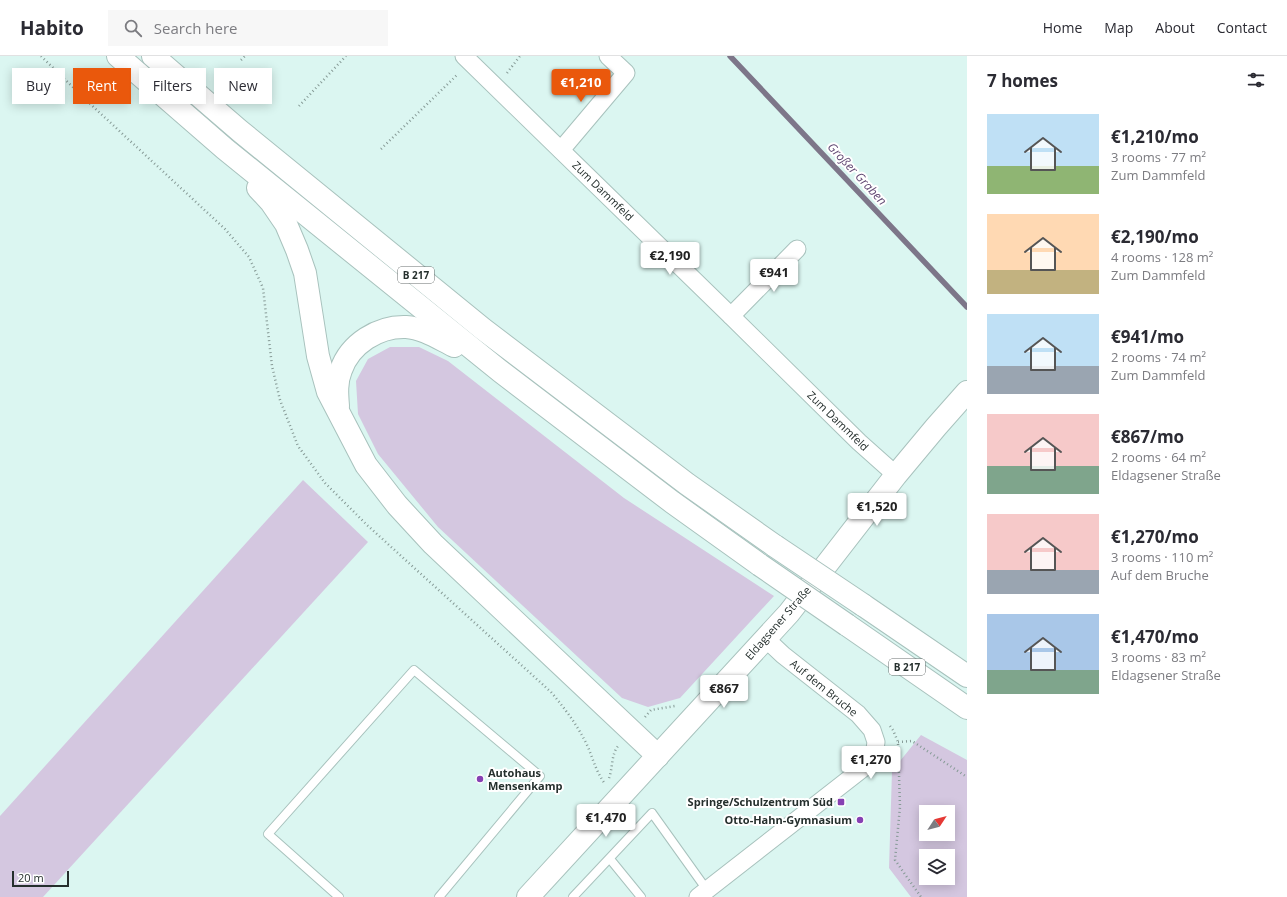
<!DOCTYPE html>
<html lang="en">
<head>
<meta charset="utf-8">
<style>
	body { margin:0; font-family:"Open Sans",sans-serif; background:#f7f7f7; color:#2b2b33; height:100vh; display:flex; flex-direction:column; font-size:15px; white-space:nowrap }
	* { box-sizing:border-box; margin:0 }
	p { font-size:13px; color:#7c7c81 }
	.icon { flex:none; width:22px; height:22px; fill:none; stroke:currentColor; stroke-width:2; stroke-linecap:round; stroke-linejoin:round }
	.map { position:relative; flex:1; overflow:hidden }
	.drawer { display:flex; flex-direction:column; background:#fff; width:320px }
	.drawer>* { flex:none }
	.banner { position:absolute; left:12px; top:12px; width:380px; height:36px; display:flex; gap:8px }
	.needle { width:26px; rotate:54deg }
	.tools { position:absolute; left:919px; top:749px; display:grid; gap:8px }
	.tools a { display:grid; place-items:center; width:36px; height:36px; border-radius:0px; background:#fff; box-shadow:0 2px 10px #0003; font-size:20px }
	.scale { position:absolute; left:12px; bottom:10px; width:57px; box-sizing:border-box; padding-left:4px; border:2px solid #252f2d; border-top:0; font-size:11px; line-height:14px; white-space:nowrap; color:#252f2d; -webkit-text-stroke:3px #fff; paint-order:stroke }
	.price { position:absolute; translate:-50% -34px; padding:0 9px; border-radius:4px; background:#fff; color:#222; font-size:13px; line-height:26px; filter:drop-shadow(0 1px 2px #0008) }
	.price::after { content:''; position:absolute; left:50%; top:24px; width:12px; height:9px; margin-left:-6px; background:inherit; clip-path:polygon(0 0,100% 0,50% 100%) }
	.price.selected { background:#ea580c; color:#fff }
	ul { padding:0; list-style:none }
	li { display:flex; align-items:center; gap:12px; height:100px; padding:0 20px }
	li span { display:grid; place-items:center; flex:none; width:112px; height:80px; border-radius:0px; color:#555 }
	li>.icon { margin-inline-start:auto }
	span .icon { width:48px; height:48px; fill:#fffc; stroke-width:1 }
	li b { font-size:17px }
	h2 { display:flex; justify-content:space-between; align-items:center; height:48px; padding:0 20px; font-size:17px }
	.chip { padding:0 14px; border-radius:0px; background:#fff; box-shadow:0 2px 10px #0003; font-size:14px; line-height:36px }
	.chip.selected { background:#ea580c; color:#fff }
	header { display:flex; align-items:center; gap:24px; box-sizing:border-box; height:56px; padding:0 20px; background:#fff; border-bottom:1px solid #e1e1e2 }
	header strong { font-size:19px }
	nav { display:flex; gap:22px; margin-inline-start:auto; font-size:14px }
	.search { width:280px; height:36px; background:#f7f7f7; display:flex; align-items:center; gap:10px; box-sizing:border-box; padding:0 14px; border-radius:0px; color:#7c7c81; font-size:15px }
	main { display:flex; flex:1; min-height:0 }
	.map>svg:first-child { display:block }
	.green { fill:#d4c7e0; fill-rule:evenodd }
	.lines { fill:none; stroke-linecap:round; stroke-linejoin:round }
	.stream { stroke:#7d7689; stroke-width:5.5 }
	.service-casing { stroke:#a8c2bd; stroke-width:10 }
	.minor-casing { stroke:#a8c2bd; stroke-width:19 }
	.secondary-casing { stroke:#a8c2bd; stroke-width:24 }
	.trunk-casing { stroke:#a8c2bd; stroke-width:24 }
	.path { stroke:#869a96; stroke-width:2.5; stroke-dasharray:1 3; stroke-linecap:butt }
	.service { stroke:#fff; stroke-width:8 }
	.minor { stroke:#fff; stroke-width:17 }
	.secondary { stroke:#fff; stroke-width:22 }
	.trunk { stroke:#fff; stroke-width:22 }
	.trunk-bridge-casing { stroke:#a8c2bd; stroke-width:24; stroke-linecap:butt }
	.trunk-bridge { stroke:#fff; stroke-width:22 }
	.poi-dot { fill:#8640b3; stroke:#fff; stroke-width:1.5 }
	.labels { text-anchor:middle; stroke-width:4; stroke-linejoin:round; paint-order:stroke }
	.shield { fill:#fff; stroke:#666d6c; stroke-width:1 }
	.shield-label { font-size:10px; font-weight:bold; fill:#252f2d }
	.street-label { font-size:11px; fill:#252f2d; stroke:#fff }
	.poi-label { font-size:11px; font-weight:bold; fill:#252f2d; stroke:#fff; text-anchor:end }
	.water-label { font-size:12px; font-style:italic; fill:#604873; stroke:#fff }
</style>
</head>
<body>
<header>
<strong>Habito</strong>
<div class="search"><svg class="icon" aria-label="search" viewBox="0 0 24 24"><circle cx="10" cy="10" r="6"/><path d="M15 15l6 6"/></svg>Search here</div>
<nav><a>Home</a><a>Map</a><a>About</a><a>Contact</a></nav>
</header>
<main>
<div class="map">
<svg width="967" height="841" viewBox="0 0 967 841">
	<rect width="100%" height="100%" fill="#dbf6f1"/>
	<g class="green">
		<polygon points="390,291 419,291 448,305 624,442 774,540 680,642 648,651 622,642 438,471 378,398 358,358 356,325 368,303"/>
		<polygon points="303,424 368,486 43,841 0,841 0,760"/>
		<path d="M921 679 967 704V841H911L889 812 892 715ZM926 756H948V778H926ZM926 800H948V822H926Z"/>
	</g>
	<g class="lines">
		<polyline class="stream" points="730,0 967,251"/>
		<defs>
			<g id="service">
				<polyline points="610,803 641,841"/>
				<polyline points="339,841 268,778 414,614 540,720 439,841"/>
				<polyline points="573,841 652,757 707,834"/>
			</g>
			<g id="minor">
				<polyline points="464,0 731,260 859,386 896,419"/>
				<polyline points="561,94 626,17 608,0"/>
				<polyline points="731,260 797,193"/>
				<polyline points="698,841 862,713 872,703 875,693 876,686 872,674 858,658 783,599 766,583"/>
			</g>
			<polyline id="secondary" points="528,841 789,557 896,419 936,371 967,336"/>
			<g id="trunk">
				<polyline points="118,0 225,93 500,315 672,446 760,509"/>
				<polyline points="153,0 240,75 483,273 687,428 775,490"/>
				<polyline points="258,132 271,146 286,168 297,194 305,217 318,300 328,336 366,409 397,449 433,488 658,700"/>
				<path d="M338 350C337 338 336 326 341 314 350 288 378 270 406 271 423 272 438 282 454 290"/>
				<polyline points="863,549 967,620"/>
				<polyline points="847,569 967,652"/>
			</g>
		</defs>
		<use href="#service" class="service-casing"/>
		<use href="#minor" class="minor-casing"/>
		<use href="#secondary" class="secondary-casing"/>
		<use href="#trunk" class="trunk-casing"/>
		<g class="path">
			<path d="M41 0 86 44 225 173 249 201 263 232 272 310 280 344 298 390 325 427 367 469 551 636C566 654 578 670 588 691 593 704 597 717 605 728"/>
			<polyline points="241,4 245,0"/>
			<polyline points="507,17 520,0"/>
			<polyline points="299,50 346,0"/>
			<polyline points="381,93 458,18"/>
			<polyline points="645,661 651,654 675,650"/>
			<polyline points="890,670 893,674 898,686 900,751 895,804 921,841"/>
			<polyline points="898,686 912,685 967,721"/>
			<path d="M609 722C613 712 611 697 619 689"/>
		</g>
		<use href="#service" class="service"/>
		<use href="#minor" class="minor"/>
		<use href="#secondary" class="secondary"/>
		<use href="#trunk" class="trunk"/>
		<defs>
			<g id="trunk-bridge">
				<polyline points="775,490 863,549"/>
				<polyline points="760,509 847,569"/>
			</g>
		</defs>
		<use href="#trunk-bridge" class="trunk-bridge-casing"/>
		<use href="#trunk-bridge" class="trunk-bridge"/>
	</g>
	<g class="poi-dot">
		<circle cx="480" cy="723" r="4"/>
		<rect x="837" y="742" width="8" height="8" rx="2"/>
		<circle cx="860" cy="764" r="4"/>
	</g>
	<g class="labels">
		<g class="shield">
			<rect x="398" y="211" width="36" height="16" rx="3"/>
			<rect x="889" y="603" width="36" height="16" rx="3"/>
		</g>
		<g class="shield-label">
			<text x="416" y="223">B 217</text>
			<text x="907" y="615">B 217</text>
		</g>
		<g class="street-label">
			<text transform="translate(603 135) rotate(44)" y="4">Zum Dammfeld</text>
			<text transform="translate(838 365) rotate(44)" y="4">Zum Dammfeld</text>
			<text transform="translate(778 567) rotate(-49)" y="4">Eldagsener Straße</text>
			<text transform="translate(824 632) rotate(39)" y="4">Auf dem Bruche</text>
		</g>
		<g class="poi-label">
			<text x="488" y="721" text-anchor="start">Autohaus<tspan x="488" dy="13">Mensenkamp</tspan></text>
			<text x="833" y="750">Springe/Schulzentrum Süd</text>
			<text x="852" y="768">Otto-Hahn-Gymnasium</text>
		</g>
		<g class="water-label">
			<text transform="translate(857 118) rotate(47)" y="4">Großer Graben</text>
		</g>
	</g>
</svg>
<div class="tools">
<a><svg class="needle" viewBox="-14 -14 28 28"><path d="M0-13l5 13h-10z" fill="#e53935"/><path d="M0 13l5-13h-10z" fill="#7c7c81"/></svg></a>
<a><svg class="icon" aria-label="layers" viewBox="0 0 24 24"><path d="M12 4l9 5-9 5-9-5zM3 14l9 5 9-5"/></svg></a>
</div>
<div class="scale">20 m</div>
<b class="price selected" style="left:581px;top:47px">€1,210</b>
<b class="price" style="left:670px;top:220px">€2,190</b>
<b class="price" style="left:774px;top:237px">€941</b>
<b class="price" style="left:877px;top:471px">€1,520</b>
<b class="price" style="left:724px;top:653px">€867</b>
<b class="price" style="left:871px;top:724px">€1,270</b>
<b class="price" style="left:606px;top:782px">€1,470</b>
<div class="banner">
<a class="chip">Buy</a>
<a class="chip selected">Rent</a>
<a class="chip">Filters</a>
<a class="chip">New</a>
</div>
</div>
<section class="drawer">
<h2>7 homes<svg class="icon" aria-label="filters" viewBox="0 0 24 24"><path d="M4 7h16M4 17h16"/><circle cx="9" cy="7" r="2"/><circle cx="15" cy="17" r="2"/></svg></h2>
<ul>
<li><span style="background:linear-gradient(#bfe0f5 65%,#8fb573 0)"><svg class="icon" aria-label="home" viewBox="0 0 24 24"><path d="M3 11l9-7 9 7M6 9v11h12V9"/></svg></span><div><b>€1,210/mo</b><p>3 rooms · 77 m²</p><p>Zum Dammfeld</p></div></li>
<li><span style="background:linear-gradient(#ffd9b3 70%,#c2b280 0)"><svg class="icon" aria-label="home" viewBox="0 0 24 24"><path d="M3 11l9-7 9 7M6 9v11h12V9"/></svg></span><div><b>€2,190/mo</b><p>4 rooms · 128 m²</p><p>Zum Dammfeld</p></div></li>
<li><span style="background:linear-gradient(#bfe0f5 65%,#9aa5b1 0)"><svg class="icon" aria-label="home" viewBox="0 0 24 24"><path d="M3 11l9-7 9 7M6 9v11h12V9"/></svg></span><div><b>€941/mo</b><p>2 rooms · 74 m²</p><p>Zum Dammfeld</p></div></li>
<li><span style="background:linear-gradient(#f6c9c9 65%,#7fa58c 0)"><svg class="icon" aria-label="home" viewBox="0 0 24 24"><path d="M3 11l9-7 9 7M6 9v11h12V9"/></svg></span><div><b>€867/mo</b><p>2 rooms · 64 m²</p><p>Eldagsener Straße</p></div></li>
<li><span style="background:linear-gradient(#f6c9c9 70%,#9aa5b1 0)"><svg class="icon" aria-label="home" viewBox="0 0 24 24"><path d="M3 11l9-7 9 7M6 9v11h12V9"/></svg></span><div><b>€1,270/mo</b><p>3 rooms · 110 m²</p><p>Auf dem Bruche</p></div></li>
<li><span style="background:linear-gradient(#a9c7e8 70%,#7fa58c 0)"><svg class="icon" aria-label="home" viewBox="0 0 24 24"><path d="M3 11l9-7 9 7M6 9v11h12V9"/></svg></span><div><b>€1,470/mo</b><p>3 rooms · 83 m²</p><p>Eldagsener Straße</p></div></li>
</ul>
</section>
</main>
</body>
</html>
